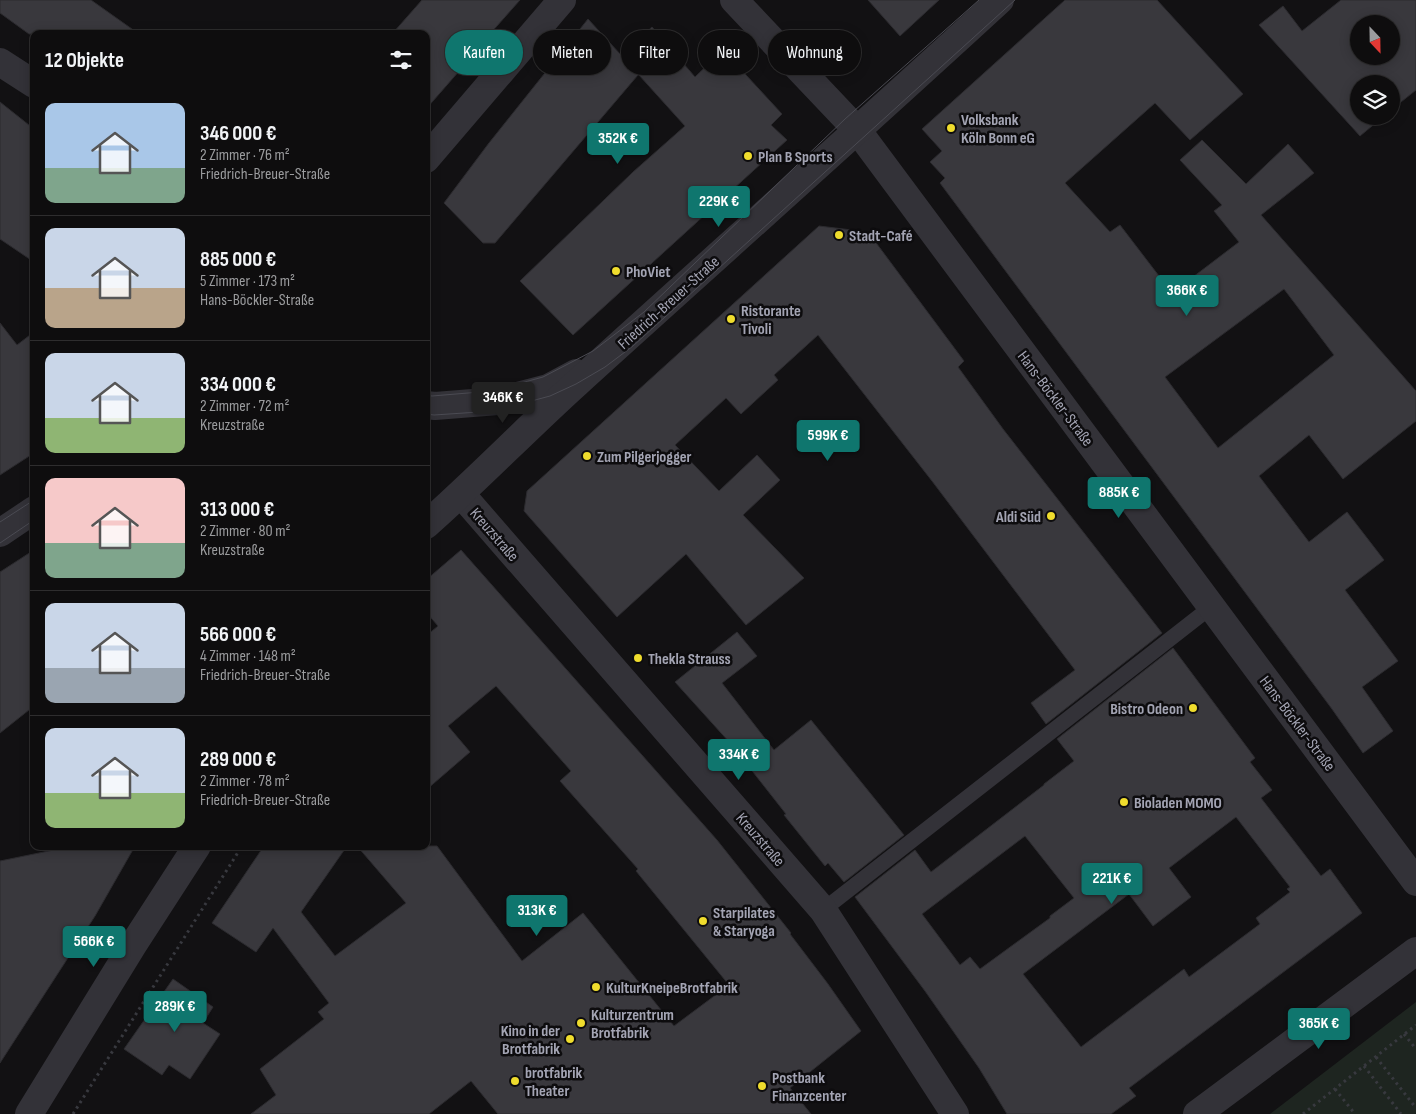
<!DOCTYPE html>
<html lang="de">
<head>
<meta charset="utf-8">
<style>
	body { margin:0; font-family:"Sofia Sans Condensed",sans-serif; background:#171617; color:#f1f3f6; height:100vh; display:flex; flex-direction:column; font-size:19px; white-space:nowrap }
	* { box-sizing:border-box; margin:0 }
	p { font-size:16px; color:#9b9c9e }
	.icon { flex:none; width:28px; height:28px; fill:none; stroke:currentColor; stroke-width:2; stroke-linecap:round; stroke-linejoin:round }
	.map { position:relative; flex:1; overflow:hidden }
	.sheet { position:absolute; left:30px; top:30px; width:400px; height:820px; display:flex; flex-direction:column; background:#0e0d0e; border-radius:10px; box-shadow:0 2px 12px #0003,0 0 0 1px #2e2d2e }
	.sheet>* { flex:none }
	.guide { position:absolute; left:445px; top:30px; width:475px; height:45px; display:flex; gap:10px }
	.needle { width:32px; rotate:158deg }
	.fabs { position:absolute; left:1350px; top:15px; display:grid; gap:10px }
	.fabs a { display:grid; place-items:center; width:50px; height:50px; border-radius:50%; background:#0e0d0e; box-shadow:0 2px 12px #0003,0 0 0 1px #2e2d2e; font-size:25px }
	.price { position:absolute; translate:-50% -42px; padding:0 11px; border-radius:5px; background:#0f766e; color:#fff; font-size:16px; line-height:32px; filter:drop-shadow(0 1px 2px #0008) }
	.price::after { content:''; position:absolute; left:50%; top:30px; width:15px; height:11px; margin-left:-8px; background:inherit; clip-path:polygon(0 0,100% 0,50% 100%) }
	.price.current { background:#222; color:#fff }
	ul { padding:0; list-style:none }
	li { display:flex; align-items:center; gap:15px; height:125px; padding:0 15px }
	li+li { border-top:1px solid #2e2d2e }
	li span { display:grid; place-items:center; flex:none; width:140px; height:100px; border-radius:10px; color:#555 }
	li>.icon { margin-inline-start:auto }
	span .icon { width:60px; height:60px; fill:#fffc; stroke-width:1 }
	li b { font-size:21px }
	h2 { display:flex; justify-content:space-between; align-items:center; height:60px; padding:0 15px; font-size:21px }
	.pill { padding:0 18px; border-radius:22px; background:#0e0d0e; box-shadow:0 2px 12px #0003,0 0 0 1px #2e2d2e; font-size:18px; line-height:45px }
	.pill.current { background:#0f766e; color:#fff }
	.map>svg:first-child { display:block }
	.green { fill:#1e2520 }
	.building { fill:#39383d; stroke:#2c2b2f; fill-rule:evenodd }
	.lines { fill:none; stroke-linecap:round; stroke-linejoin:round }
	.path { stroke:#38393f; stroke-width:3; stroke-dasharray:2.5 4; stroke-linecap:butt }
	.service { stroke:#333238; stroke-width:15 }
	.minor { stroke:#333238; stroke-width:28 }
	.tram { stroke:#4b4b53; stroke-width:1 }
	.poi-dot { fill:#efdc2d; stroke:#0d0c0e; stroke-width:2 }
	.labels { text-anchor:middle; stroke-width:5; stroke-linejoin:round; paint-order:stroke }
	.poi-label { font-size:16px; font-weight:bold; fill:#a3a4b3; stroke:#0d0c0e; text-anchor:start }
	.street-label { font-size:16px; fill:#a3a4b3; stroke:#0d0c0e }
</style>
</head>
<body>
<div class="map">
<svg width="1416" height="1114" viewBox="0 0 1416 1114">
	<rect width="100%" height="100%" fill="#121113"/>
	<polygon class="green" points="1416,1002 1416,1114 1270,1114"/>
	<g class="building">
		<polygon points="0,0 91,0 139,34 29,34 0,13"/>
		<polygon points="422,0 520,0 466,61 467,62 426,109 426,34 392,34"/>
		<polygon points="868,0 939,0 900,36"/>
		<path d="M1065 0H1157L1243 94 1190 140 1155 103 1065 183 1110 232 1120 225 1172 293 1239 242 1214 211 1222 205 1180 160 1202 140 1246 184 1288 144 1314 173 1261 215 1416 391V421L1343 479 1309 435 1259 476 1309 542 1347 512 1384 560 1345 590 1398 661 1362 687 1393 731 1363 753 1332 709 940 183 945 178 930 162 942 151 922 129ZM1284 289 1334 355 1218 448 1165 377Z"/>
		<path d="M1341 0H1416V90L1391 110V84H1359V116H1384L1360 136 1259 25 1283 6 1302 31ZM1359 24H1391V56H1359Z"/>
		<polygon points="588,19 621,55 652,27 695,77 723,50 782,114 771,125 787,140 573,335 520,281 633,172 685,126 629,64 638,75 495,243 483,243 444,203 489,143"/>
		<polygon points="0,102 34,129 34,262 0,239"/>
		<polygon points="819,226 868,232 964,361 958,367 1003,429 1162,633 1046,724 1031,703 1075,670 932,481 818,335 774,375 778,380 741,414 726,398 675,445 719,491 757,455 780,480 743,515 804,578 746,625 686,554 617,617 524,511 527,491"/>
		<polygon points="0,323 17,345 34,332 34,453 0,475"/>
		<polygon points="34,550 34,706 0,733 0,572"/>
		<polygon points="461,550 717,840 791,933 790,934 828,984 861,1031 790,1088 811,1114 498,1114 471,1081 429,1114 251,1114 276,1095 260,1069 324,1019 318,1012 329,1003 273,928 256,952 212,923 264,846 347,846 301,912 335,956 406,903 357,846 437,846 522,961 583,913 674,1026 729,985 636,871 638,869 560,781 571,771 496,686 448,726 470,752 426,790 426,636 438,626 426,612 426,580"/>
		<polygon points="737,632 757,656 722,683 774,750 811,720 904,835 844,882 828,863 825,866 784,815 786,814 731,744 675,682"/>
		<path d="M1173 648 1255 758 1250 762 1272 790 1261 798 1321 876 1330 869 1362 913 1129 1088 1136 1096 1111 1114H1007L979 1068 925 991 855 897 915 850 931 872 1044 785V784L1074 761 1057 739ZM1236 817 1290 887 1287 889 1290 892 1256 918 1260 924 1189 977 1184 969 1081 1047 1023 974 1129 894 1153 926 1191 897 1169 868ZM1025 836 1074 898 1050 916V918L980 969 970 957 960 965 922 914Z"/>
		<polygon points="73,846 135,846 95,916 0,1063 0,861"/>
		<polygon points="173,979 213,1007 203,1023 220,1034 190,1079 169,1065 162,1075 124,1049"/>
	</g>
	<g class="lines">
		<g class="path">
			<polyline points="1404,1034 1416,1049"/>
			<polyline points="1376,1057 1416,1108"/>
			<polyline points="1364,1066 1401,1114"/>
			<polyline points="1335,1089 1355,1114"/>
			<polyline points="73,1114 242,846"/>
			<polyline points="1303,1114 1416,1025"/>
		</g>
		<polyline class="service" points="823,910 1211,607"/>
		<g class="minor">
			<polyline points="734,0 858,131 1416,882"/>
			<polyline points="0,62 34,84"/>
			<polyline points="426,159 562,0"/>
			<polyline points="426,405 435,406 498,401 548,388 576,373"/>
			<polyline points="461,494 823,910 955,1114"/>
			<path d="M426 525C478 479 526 429 577 383 718 255 860 129 1000 0"/>
			<polyline points="0,533 34,510"/>
			<polyline points="29,1114 133,945 197,846"/>
			<polyline points="1197,1114 1416,951"/>
		</g>
		<g class="tram">
			<polyline points="426,395 432,396 492,391 543,377 593,351 644,312 845,119 979,0"/>
			<polyline points="426,414 434,415 494,411 550,396 576,384 605,367 633,346 1015,0"/>
			<polyline points="0,522 34,500"/>
			<polyline points="0,543 34,520"/>
		</g>
	</g>
	<g class="poi-dot">
		<circle cx="951" cy="128" r="5"/>
		<circle cx="748" cy="156" r="5"/>
		<circle cx="839" cy="235" r="5"/>
		<circle cx="616" cy="271" r="5"/>
		<circle cx="731" cy="319" r="5"/>
		<circle cx="587" cy="456" r="5"/>
		<circle cx="1051" cy="516" r="5"/>
		<circle cx="638" cy="658" r="5"/>
		<circle cx="1193" cy="708" r="5"/>
		<circle cx="1124" cy="802" r="5"/>
		<circle cx="703" cy="921" r="5"/>
		<circle cx="596" cy="987" r="5"/>
		<circle cx="581" cy="1023" r="5"/>
		<circle cx="570" cy="1039" r="5"/>
		<circle cx="515" cy="1081" r="5"/>
		<circle cx="762" cy="1086" r="5"/>
	</g>
	<g class="labels">
		<g class="poi-label">
			<text x="961" y="125">Volksbank<tspan x="961" dy="18">Köln Bonn eG</tspan></text>
			<text x="758" y="162">Plan B Sports</text>
			<text x="849" y="241">Stadt-Café</text>
			<text x="626" y="277">PhoViet</text>
			<text x="741" y="316">Ristorante<tspan x="741" dy="18">Tivoli</tspan></text>
			<text x="597" y="462">Zum Pilgerjogger</text>
			<text x="1041" y="522" text-anchor="end">Aldi Süd</text>
			<text x="648" y="664">Thekla Strauss</text>
			<text x="1183" y="714" text-anchor="end">Bistro Odeon</text>
			<text x="1134" y="808">Bioladen MOMO</text>
			<text x="713" y="918">Starpilates<tspan x="713" dy="18">&amp; Staryoga</tspan></text>
			<text x="606" y="993">KulturKneipeBrotfabrik</text>
			<text x="591" y="1020">Kulturzentrum<tspan x="591" dy="18">Brotfabrik</tspan></text>
			<text x="560" y="1036" text-anchor="end">Kino in der<tspan x="560" dy="18">Brotfabrik</tspan></text>
			<text x="525" y="1078">brotfabrik<tspan x="525" dy="18">Theater</tspan></text>
			<text x="772" y="1083">Postbank<tspan x="772" dy="18">Finanzcenter</tspan></text>
		</g>
		<g class="street-label">
			<text transform="translate(668 302) rotate(-42)" y="6">Friedrich-Breuer-Straße</text>
			<text transform="translate(1056 398) rotate(53)" y="6">Hans-Böckler-Straße</text>
			<text transform="translate(495 534) rotate(49)" y="6">Kreuzstraße</text>
			<text transform="translate(1298 723) rotate(53)" y="6">Hans-Böckler-Straße</text>
			<text transform="translate(761 839) rotate(49)" y="6">Kreuzstraße</text>
		</g>
	</g>
</svg>
<div class="fabs">
<a><svg class="needle" viewBox="-14 -14 28 28"><path d="M0-13l5 13h-10z" fill="#e53935"/><path d="M0 13l5-13h-10z" fill="#9b9c9e"/></svg></a>
<a><svg class="icon" aria-label="layers" viewBox="0 0 24 24"><path d="M12 4l9 5-9 5-9-5zM3 14l9 5 9-5"/></svg></a>
</div>
<b class="price" style="left:618px;top:165px">352K €</b>
<b class="price" style="left:719px;top:228px">229K €</b>
<b class="price" style="left:1187px;top:317px">366K €</b>
<b class="price current" style="left:503px;top:424px">346K €</b>
<b class="price" style="left:828px;top:462px">599K €</b>
<b class="price" style="left:1119px;top:519px">885K €</b>
<b class="price" style="left:739px;top:781px">334K €</b>
<b class="price" style="left:1112px;top:905px">221K €</b>
<b class="price" style="left:537px;top:937px">313K €</b>
<b class="price" style="left:94px;top:968px">566K €</b>
<b class="price" style="left:175px;top:1033px">289K €</b>
<b class="price" style="left:1319px;top:1050px">365K €</b>
<div class="guide">
<a class="pill current">Kaufen</a>
<a class="pill">Mieten</a>
<a class="pill">Filter</a>
<a class="pill">Neu</a>
<a class="pill">Wohnung</a>
</div>
<section class="sheet">
<h2>12 Objekte<svg class="icon" aria-label="filters" viewBox="0 0 24 24"><path d="M4 7h16M4 17h16"/><circle cx="9" cy="7" r="2"/><circle cx="15" cy="17" r="2"/></svg></h2>
<ul>
<li><span style="background:linear-gradient(#a9c7e8 65%,#7fa58c 0)"><svg class="icon" aria-label="home" viewBox="0 0 24 24"><path d="M3 11l9-7 9 7M6 9v11h12V9"/></svg></span><div><b>346 000 €</b><p>2 Zimmer · 76 m²</p><p>Friedrich-Breuer-Straße</p></div></li>
<li><span style="background:linear-gradient(#c9d6e8 60%,#b9a48a 0)"><svg class="icon" aria-label="home" viewBox="0 0 24 24"><path d="M3 11l9-7 9 7M6 9v11h12V9"/></svg></span><div><b>885 000 €</b><p>5 Zimmer · 173 m²</p><p>Hans-Böckler-Straße</p></div></li>
<li><span style="background:linear-gradient(#c9d6e8 65%,#8fb573 0)"><svg class="icon" aria-label="home" viewBox="0 0 24 24"><path d="M3 11l9-7 9 7M6 9v11h12V9"/></svg></span><div><b>334 000 €</b><p>2 Zimmer · 72 m²</p><p>Kreuzstraße</p></div></li>
<li><span style="background:linear-gradient(#f6c9c9 65%,#7fa58c 0)"><svg class="icon" aria-label="home" viewBox="0 0 24 24"><path d="M3 11l9-7 9 7M6 9v11h12V9"/></svg></span><div><b>313 000 €</b><p>2 Zimmer · 80 m²</p><p>Kreuzstraße</p></div></li>
<li><span style="background:linear-gradient(#c9d6e8 65%,#9aa5b1 0)"><svg class="icon" aria-label="home" viewBox="0 0 24 24"><path d="M3 11l9-7 9 7M6 9v11h12V9"/></svg></span><div><b>566 000 €</b><p>4 Zimmer · 148 m²</p><p>Friedrich-Breuer-Straße</p></div></li>
<li><span style="background:linear-gradient(#c9d6e8 65%,#8fb573 0)"><svg class="icon" aria-label="home" viewBox="0 0 24 24"><path d="M3 11l9-7 9 7M6 9v11h12V9"/></svg></span><div><b>289 000 €</b><p>2 Zimmer · 78 m²</p><p>Friedrich-Breuer-Straße</p></div></li>
</ul>
</section>
</div>
</body>
</html>
